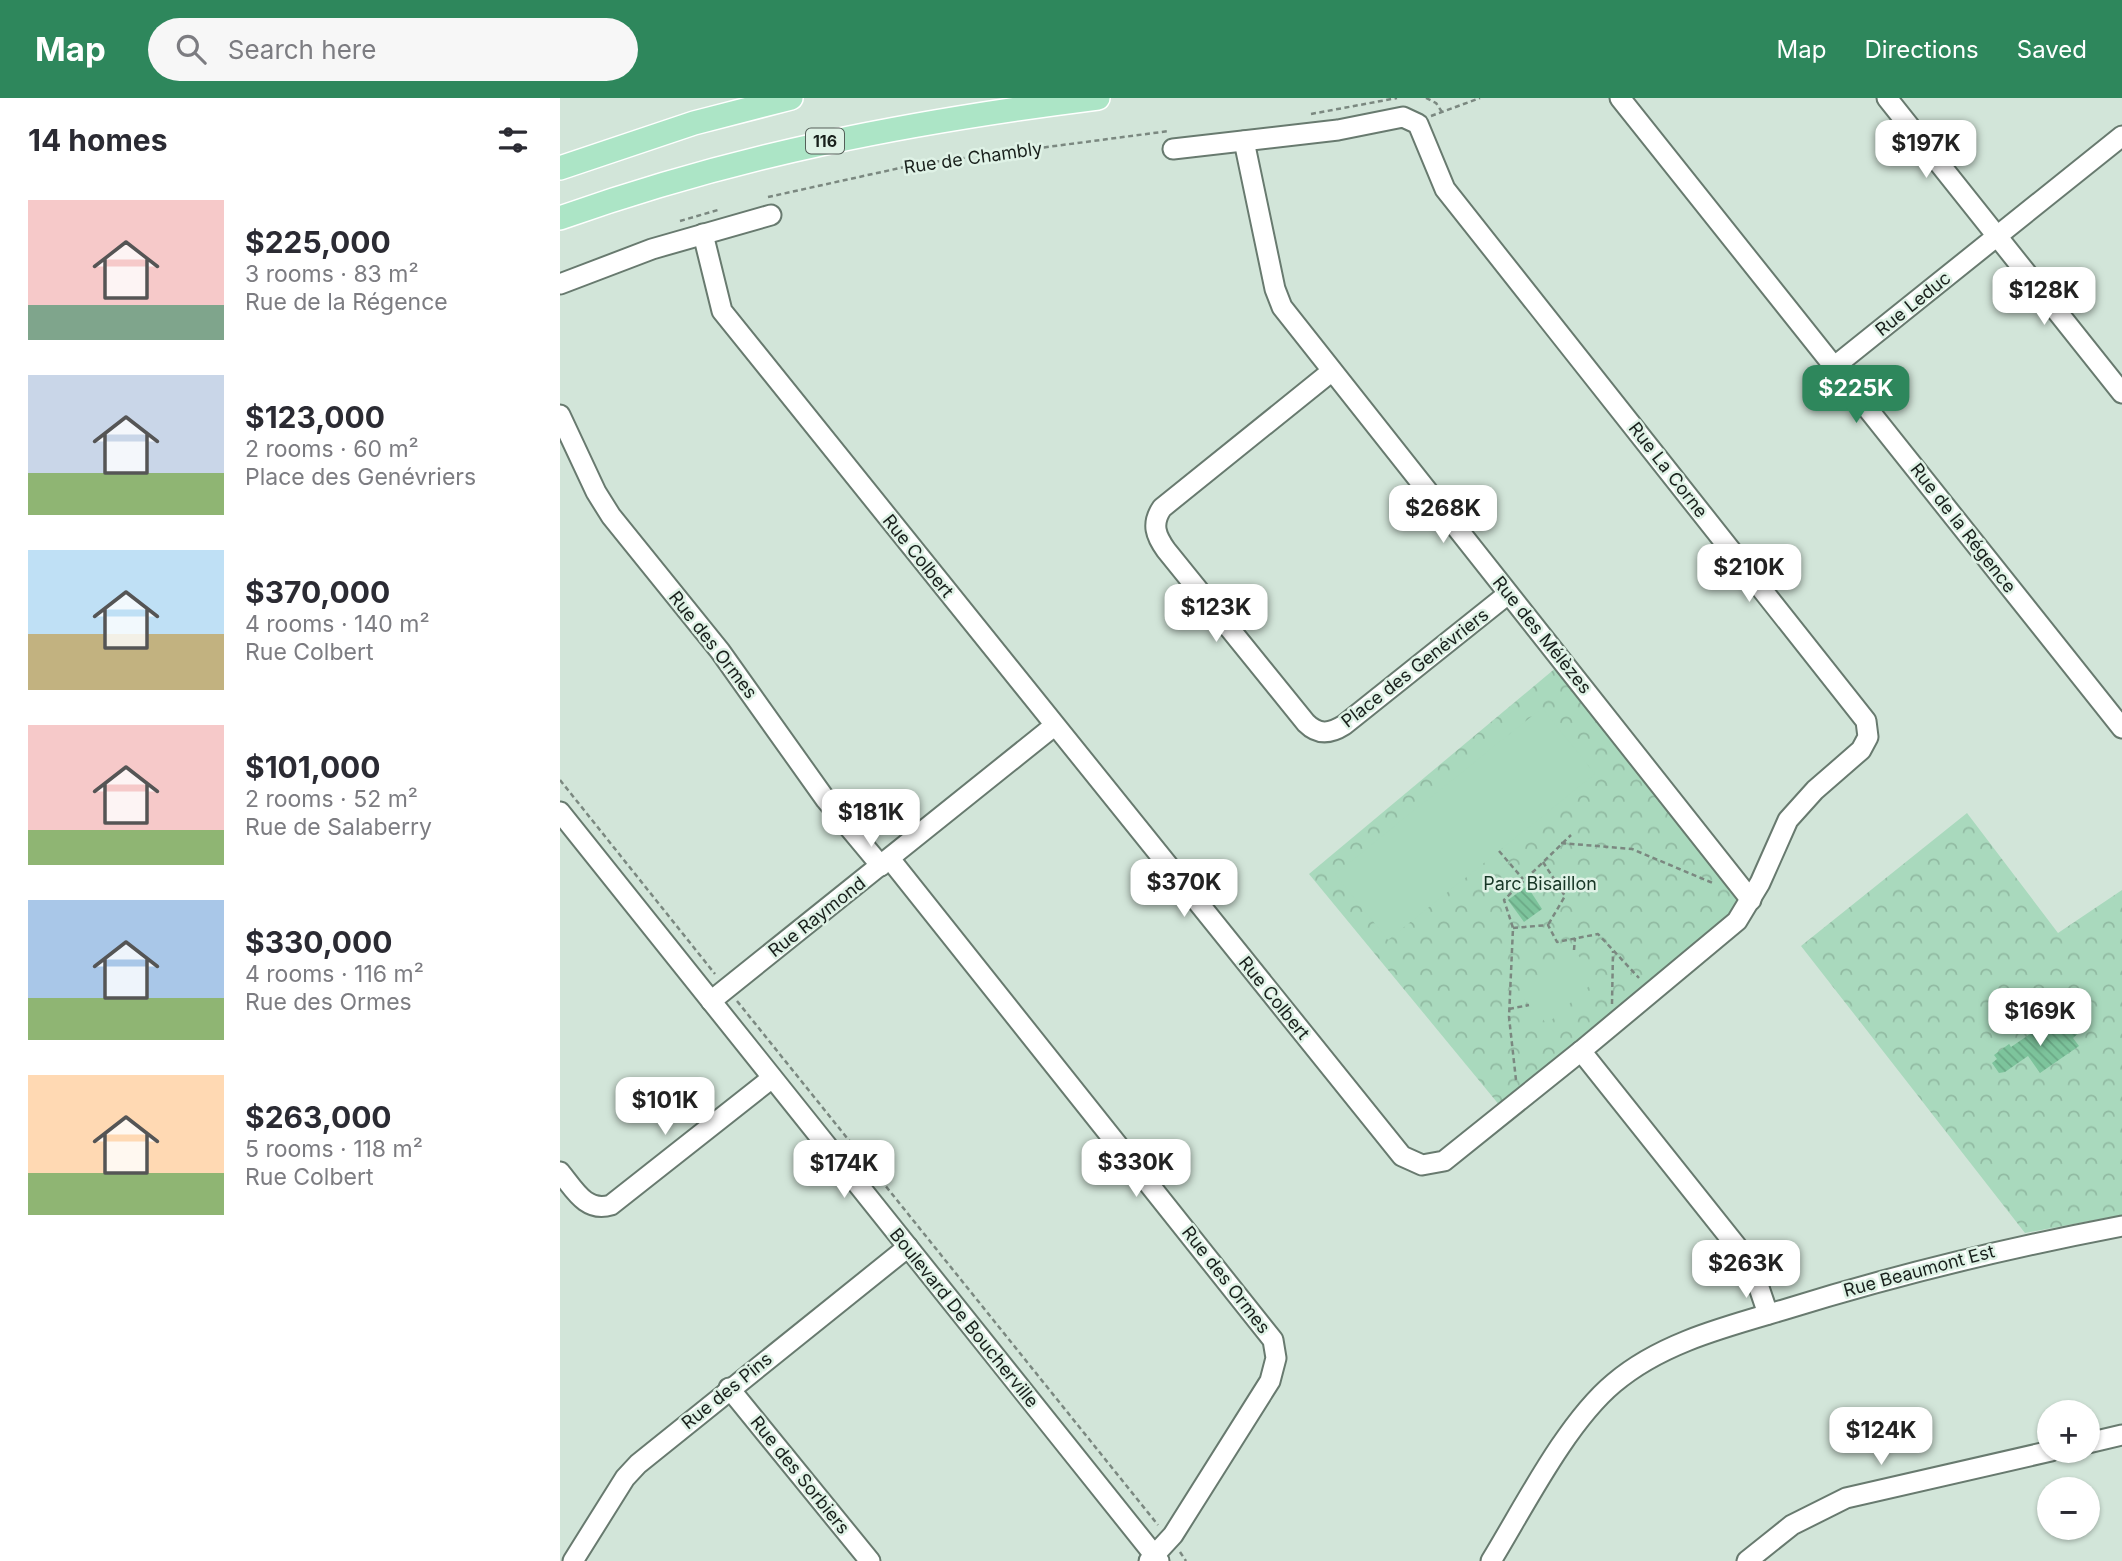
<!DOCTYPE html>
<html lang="en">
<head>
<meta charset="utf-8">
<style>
	body { margin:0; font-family:Inter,sans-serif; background:#f7f7f7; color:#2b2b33; height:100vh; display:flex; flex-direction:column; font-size:26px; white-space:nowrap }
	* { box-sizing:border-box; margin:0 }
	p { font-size:23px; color:#7c7c81 }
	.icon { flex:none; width:38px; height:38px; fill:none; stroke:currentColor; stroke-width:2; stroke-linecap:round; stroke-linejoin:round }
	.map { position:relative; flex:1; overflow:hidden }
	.panel { display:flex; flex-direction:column; background:#fff; width:560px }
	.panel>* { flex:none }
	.tools { position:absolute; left:1477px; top:1302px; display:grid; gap:14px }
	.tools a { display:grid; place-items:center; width:63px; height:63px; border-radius:50%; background:#fff; box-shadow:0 2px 5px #0004; font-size:35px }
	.price { position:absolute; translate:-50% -60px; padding:0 16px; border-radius:14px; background:#fff; color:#222; font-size:23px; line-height:46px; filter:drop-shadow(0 2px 4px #0008) }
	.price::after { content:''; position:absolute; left:50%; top:42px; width:21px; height:16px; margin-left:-10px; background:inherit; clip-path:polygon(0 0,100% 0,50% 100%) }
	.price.selected { background:#2e875c; color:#fff }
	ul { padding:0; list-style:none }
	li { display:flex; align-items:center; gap:21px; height:175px; padding:0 28px }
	li span { display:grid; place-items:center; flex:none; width:196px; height:140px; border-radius:0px; color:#555 }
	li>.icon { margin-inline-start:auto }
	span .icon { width:84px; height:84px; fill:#fffc; stroke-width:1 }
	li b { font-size:30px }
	h2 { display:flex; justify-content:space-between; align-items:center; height:84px; padding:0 28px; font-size:30px }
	header { display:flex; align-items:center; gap:42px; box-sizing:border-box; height:98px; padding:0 35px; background:#2e875c; color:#fff }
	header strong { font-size:33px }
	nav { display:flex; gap:38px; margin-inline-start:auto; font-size:24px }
	.search { width:490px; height:63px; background:#f7f7f7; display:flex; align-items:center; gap:18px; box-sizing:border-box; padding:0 24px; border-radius:38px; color:#7c7c81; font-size:26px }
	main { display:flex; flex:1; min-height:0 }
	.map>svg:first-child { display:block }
	.forest { fill:url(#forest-crowns) }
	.garden { fill:#a9d9bd }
	.building { fill:url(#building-back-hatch) }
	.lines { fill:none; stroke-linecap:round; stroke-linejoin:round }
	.minor-casing { stroke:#687a6f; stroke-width:23 }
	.major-casing { stroke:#fff; stroke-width:26 }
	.path { stroke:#7b8880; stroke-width:2.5; stroke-dasharray:5 3.5; stroke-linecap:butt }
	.minor { stroke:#fff; stroke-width:19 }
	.major { stroke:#ace5c6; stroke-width:23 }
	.labels { text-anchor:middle; stroke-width:5; stroke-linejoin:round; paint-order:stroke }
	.shield { fill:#dff2e6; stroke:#545f59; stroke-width:2 }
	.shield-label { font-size:16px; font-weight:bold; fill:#19201c }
	.street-label { font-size:18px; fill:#19201c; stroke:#dff2e6 }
	.park-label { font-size:18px; fill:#163625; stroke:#dff2e6 }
</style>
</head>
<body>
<header>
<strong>Map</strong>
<div class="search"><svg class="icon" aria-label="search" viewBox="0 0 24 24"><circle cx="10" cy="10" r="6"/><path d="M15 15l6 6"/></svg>Search here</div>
<nav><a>Map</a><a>Directions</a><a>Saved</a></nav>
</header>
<main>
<section class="panel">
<h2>14 homes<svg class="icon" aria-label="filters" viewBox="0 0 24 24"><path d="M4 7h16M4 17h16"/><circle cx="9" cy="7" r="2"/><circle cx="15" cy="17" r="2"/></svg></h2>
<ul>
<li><span style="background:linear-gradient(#f6c9c9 75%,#7fa58c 0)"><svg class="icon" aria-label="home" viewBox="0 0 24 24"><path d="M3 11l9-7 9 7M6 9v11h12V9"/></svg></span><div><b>$225,000</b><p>3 rooms · 83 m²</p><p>Rue de la Régence</p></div></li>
<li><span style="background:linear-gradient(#c9d6e8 70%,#8fb573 0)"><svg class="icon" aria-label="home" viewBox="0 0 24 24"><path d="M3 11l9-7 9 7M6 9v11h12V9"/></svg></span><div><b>$123,000</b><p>2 rooms · 60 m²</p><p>Place des Genévriers</p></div></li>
<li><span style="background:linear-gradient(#bfe0f5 60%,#c2b280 0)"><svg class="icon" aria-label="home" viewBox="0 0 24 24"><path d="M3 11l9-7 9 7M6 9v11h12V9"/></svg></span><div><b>$370,000</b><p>4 rooms · 140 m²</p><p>Rue Colbert</p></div></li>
<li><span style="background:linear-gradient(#f6c9c9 75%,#8fb573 0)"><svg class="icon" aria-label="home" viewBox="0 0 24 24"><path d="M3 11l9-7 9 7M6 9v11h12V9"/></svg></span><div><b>$101,000</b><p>2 rooms · 52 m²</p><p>Rue de Salaberry</p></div></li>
<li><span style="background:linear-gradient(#a9c7e8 70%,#8fb573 0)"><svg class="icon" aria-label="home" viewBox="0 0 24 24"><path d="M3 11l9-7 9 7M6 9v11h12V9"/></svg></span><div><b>$330,000</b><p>4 rooms · 116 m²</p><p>Rue des Ormes</p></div></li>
<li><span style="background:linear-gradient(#ffd9b3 70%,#8fb573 0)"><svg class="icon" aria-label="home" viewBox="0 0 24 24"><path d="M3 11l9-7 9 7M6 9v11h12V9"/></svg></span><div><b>$263,000</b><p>5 rooms · 118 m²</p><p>Rue Colbert</p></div></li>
</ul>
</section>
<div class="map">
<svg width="1562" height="1463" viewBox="0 0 1562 1463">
	<defs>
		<pattern id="forest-crowns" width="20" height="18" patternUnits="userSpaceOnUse" patternTransform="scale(1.75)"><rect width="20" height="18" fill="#a9d9bd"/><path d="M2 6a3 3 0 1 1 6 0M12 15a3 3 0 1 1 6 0" fill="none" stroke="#91baa2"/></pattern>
		<pattern id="building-back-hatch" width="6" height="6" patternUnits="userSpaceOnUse" patternTransform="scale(1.75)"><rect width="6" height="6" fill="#7dc49c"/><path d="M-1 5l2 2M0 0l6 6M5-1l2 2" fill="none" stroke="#6ba886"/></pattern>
	</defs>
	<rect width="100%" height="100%" fill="#d2e5d9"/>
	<g class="forest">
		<polygon points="1004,563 1191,802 945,1014 749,776"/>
		<polygon points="1407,715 1498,835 1562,792 1562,1117 1465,1135 1241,848"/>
	</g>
	<g class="garden">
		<polygon points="982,610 1035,676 828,842 775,776"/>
		<polygon points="1014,852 1037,881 987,926 964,901"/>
	</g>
	<g class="building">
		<polygon points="967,788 982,811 964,824 948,802"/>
		<polygon points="1511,922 1520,934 1513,940 1519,948 1480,975 1468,958 1445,974 1439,975 1432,965 1437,961 1434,957 1449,946 1451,949 1480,929 1484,934 1497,923 1502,929"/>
	</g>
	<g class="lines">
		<defs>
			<g id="minor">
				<polyline points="1060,0 1562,630"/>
				<polyline points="1327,0 1562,295"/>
				<polyline points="684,43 715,191 722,209 1191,802"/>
				<polyline points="613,51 778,32 843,19 858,26 885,91 1306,623 1308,639 1301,652 1255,692 1228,722 1200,785 1177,823 1021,953"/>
				<polyline points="143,136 162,213 842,1058 862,1067 884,1063 1021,953 1186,1160 1193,1172 1208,1216"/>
				<polyline points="0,186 92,151 211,117"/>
				<polyline points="1275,268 1562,38"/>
				<path d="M772 273 602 410C591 426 596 438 606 452L746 625C758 637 770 636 784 627L948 496"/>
				<polyline points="0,317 36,394 51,418 160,553 266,702 321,768"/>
				<polyline points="0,714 599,1463"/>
				<polyline points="330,761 713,1242 716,1260 710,1283 613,1437 589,1463"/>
				<polyline points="151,903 494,628"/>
				<path d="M0 1074C14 1091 26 1115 51 1107L212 980"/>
				<polyline points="169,1290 310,1463"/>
				<polyline points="1528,1345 1562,1337"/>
				<polyline points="13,1463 65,1380 78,1366 348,1149"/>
				<path d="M931 1463C964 1409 1006 1325 1054 1285 1101 1245 1165 1229 1223 1212 1335 1177 1447 1150 1562 1128"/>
				<polyline points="1187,1463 1232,1427 1286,1400 1491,1353"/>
			</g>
			<g id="major">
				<polyline points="0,70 134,25 231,0"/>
				<path d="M0 120C181 56 348 24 538 0"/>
			</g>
		</defs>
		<use href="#minor" class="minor-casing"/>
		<use href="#major" class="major-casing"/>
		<g class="path">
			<polyline points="866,0 876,5 882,14"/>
			<polyline points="751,16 837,0"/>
			<polyline points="871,18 920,0"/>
			<polyline points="208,99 358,66 609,33"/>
			<polyline points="120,123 158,112"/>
			<polyline points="0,682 155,876"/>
			<polyline points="1001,745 1072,751 1155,786"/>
			<polyline points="939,753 963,781"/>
			<polyline points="983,764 1005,798 988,827"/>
			<polyline points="953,830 988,827 997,844 1038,836 1079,880"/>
			<polyline points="1014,852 1015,840"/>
			<polyline points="177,903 598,1427"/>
			<polyline points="1052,906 1053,853"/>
			<polyline points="949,911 969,907"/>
			<polyline points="956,982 949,919 953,830 944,802 1011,737"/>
			<polyline points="620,1454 626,1463"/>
		</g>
		<use href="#minor" class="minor"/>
		<use href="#major" class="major"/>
	</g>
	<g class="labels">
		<rect class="shield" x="246" y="30.5" width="38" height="25" rx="5"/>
		<g class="shield-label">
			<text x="265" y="49">116</text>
		</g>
		<g class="street-label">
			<text transform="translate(413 60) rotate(-8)" y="6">Rue de Chambly</text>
			<text transform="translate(1353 206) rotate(-39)" y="6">Rue Leduc</text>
			<text transform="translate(1108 372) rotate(52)" y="6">Rue La Corne</text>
			<text transform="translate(1403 430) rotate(52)" y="6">Rue de la Régence</text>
			<text transform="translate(358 458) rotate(51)" y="6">Rue Colbert</text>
			<text transform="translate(982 537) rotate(51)" y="6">Rue des Mélèzes</text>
			<text transform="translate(153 547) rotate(52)" y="6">Rue des Ormes</text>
			<text transform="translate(855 570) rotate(-38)" y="6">Place des Genévriers</text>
			<text transform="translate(257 819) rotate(-38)" y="6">Rue Raymond</text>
			<text transform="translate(714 900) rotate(51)" y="6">Rue Colbert</text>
			<text transform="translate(1359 1173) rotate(-15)" y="6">Rue Beaumont Est</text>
			<text transform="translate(666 1182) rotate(52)" y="6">Rue des Ormes</text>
			<text transform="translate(404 1220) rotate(51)" y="6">Boulevard De Boucherville</text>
			<text transform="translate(167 1293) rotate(-39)" y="6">Rue des Pins</text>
			<text transform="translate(240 1377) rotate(51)" y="6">Rue des Sorbiers</text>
		</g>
		<g class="park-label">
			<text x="980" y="792">Parc Bisaillon</text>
		</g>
	</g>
</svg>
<div class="tools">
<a>+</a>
<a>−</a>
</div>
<b class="price" style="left:1366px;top:82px">$197K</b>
<b class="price" style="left:1484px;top:229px">$128K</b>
<b class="price selected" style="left:1296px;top:327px">$225K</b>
<b class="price" style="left:883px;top:447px">$268K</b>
<b class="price" style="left:1189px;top:506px">$210K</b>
<b class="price" style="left:656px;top:546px">$123K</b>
<b class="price" style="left:311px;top:751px">$181K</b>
<b class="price" style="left:624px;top:821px">$370K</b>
<b class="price" style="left:1480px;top:950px">$169K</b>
<b class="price" style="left:105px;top:1039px">$101K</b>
<b class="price" style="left:576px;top:1101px">$330K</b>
<b class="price" style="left:284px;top:1102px">$174K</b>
<b class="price" style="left:1186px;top:1202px">$263K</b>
<b class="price" style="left:1321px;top:1369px">$124K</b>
</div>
</main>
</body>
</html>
